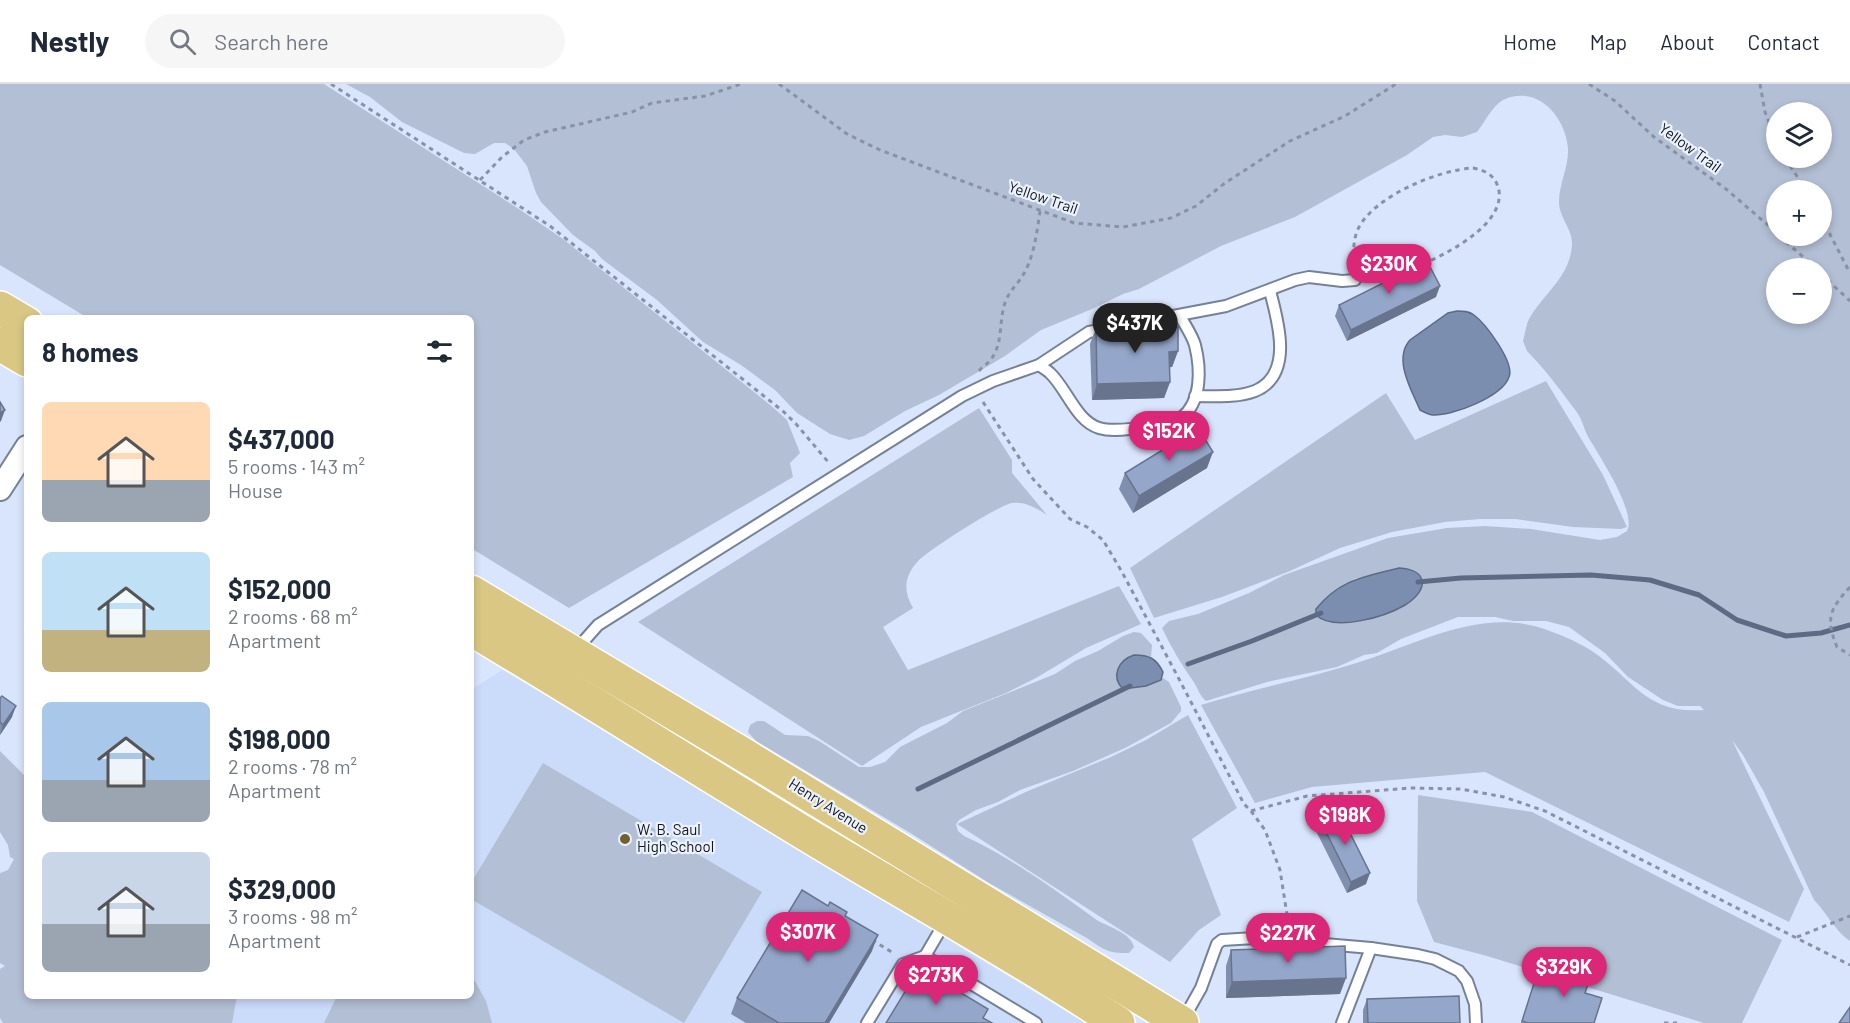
<!DOCTYPE html>
<html lang="en">
<head>
<meta charset="utf-8">
<style>
	body { margin:0; font-family:Barlow,sans-serif; background:#f6f6f7; color:#1f2937; height:100vh; display:flex; flex-direction:column; font-size:22px; white-space:nowrap }
	* { box-sizing:border-box; margin:0 }
	p { font-size:20px; color:#747a83 }
	.icon { flex:none; width:33px; height:33px; fill:none; stroke:currentColor; stroke-width:2; stroke-linecap:round; stroke-linejoin:round }
	.map { position:relative; flex:1; overflow:hidden }
	.sheet { position:absolute; left:24px; top:231px; width:450px; height:684px; display:flex; flex-direction:column; background:#fff; border-radius:9px; box-shadow:0 3px 9px #0003 }
	.sheet>* { flex:none }
	.buttons { position:absolute; left:1766px; top:18px; display:grid; gap:12px }
	.buttons a { display:grid; place-items:center; width:66px; height:66px; border-radius:50%; background:#fff; box-shadow:0 3px 9px #0003; font-size:30px }
	.price { position:absolute; translate:-50% -51px; padding:0 14px; border-radius:21px; background:#db2777; color:#fff; font-size:20px; line-height:39px; filter:drop-shadow(0 2px 3px #0008) }
	.price::after { content:''; position:absolute; left:50%; top:36px; width:18px; height:14px; margin-left:-9px; background:inherit; clip-path:polygon(0 0,100% 0,50% 100%) }
	.price.selected { background:#222; color:#fff }
	ul { padding:0; list-style:none }
	li { display:flex; align-items:center; gap:18px; height:150px; padding:0 18px }
	li span { display:grid; place-items:center; flex:none; width:168px; height:120px; border-radius:9px; color:#555 }
	li>.icon { margin-inline-start:auto }
	span .icon { width:72px; height:72px; fill:#fffc; stroke-width:1 }
	li b { font-size:26px }
	h2 { display:flex; justify-content:space-between; align-items:center; height:72px; padding:0 18px; font-size:26px }
	header { display:flex; align-items:center; gap:36px; box-sizing:border-box; height:84px; padding:0 30px; background:#fff; border-bottom:2px solid #e0e1e3 }
	header strong { font-size:28px }
	nav { display:flex; gap:33px; margin-inline-start:auto; font-size:21px }
	.search { width:420px; height:54px; background:#f6f6f7; display:flex; align-items:center; gap:15px; box-sizing:border-box; padding:0 21px; border-radius:33px; color:#747a83; font-size:22px }
	.map>svg:first-child { display:block }
	.built { fill:#cbdbfa }
	.green { fill:#b3bfd5; fill-rule:evenodd }
	.water { fill:#7c8eb0; stroke:#5c6a84; stroke-width:1.5 }
	.lines { fill:none; stroke-linecap:round; stroke-linejoin:round }
	.stream { stroke:#5c6a84; stroke-width:5 }
	.service-casing { stroke:#758196; stroke-width:14 }
	.minor-casing { stroke:#758196; stroke-width:26 }
	.primary-casing { stroke:#fff; stroke-width:36 }
	.path { stroke:#8892a3; stroke-width:3; stroke-dasharray:4.5 4.5; stroke-linecap:butt }
	.service { stroke:#fff; stroke-width:10 }
	.minor { stroke:#fff; stroke-width:22 }
	.primary { stroke:#d9c783; stroke-width:33 }
	.wall { fill:#7f8fad }
	.shaded-wall { fill:#68748d }
	.building { fill:#94a6c9; stroke:#68748d; stroke-width:1.5 }
	.poi-dot { fill:#70612f; stroke:#ecf2fc; stroke-width:2 }
	.labels { text-anchor:middle; stroke-width:4.5; stroke-linejoin:round; paint-order:stroke }
	.street-label { font-size:15px; fill:#11151d; stroke:#ecf2fc }
	.poi-label { font-size:15px; fill:#11151d; stroke:#ecf2fc; text-anchor:start }
</style>
</head>
<body>
<header>
<strong>Nestly</strong>
<div class="search"><svg class="icon" aria-label="search" viewBox="0 0 24 24"><circle cx="10" cy="10" r="6"/><path d="M15 15l6 6"/></svg>Search here</div>
<nav><a>Home</a><a>Map</a><a>About</a><a>Contact</a></nav>
</header>
<div class="map">
<svg width="1850" height="939" viewBox="0 0 1850 939">
	<rect width="100%" height="100%" fill="#d8e5fd"/>
	<polygon class="built" points="502,586 543,610 1085,939 9,939 0,888 27,912 471,912 471,606"/>
	<g class="green">
		<polygon points="0,0 324,0 519,125 563,155 769,320 787,336 800,369 790,379 793,393 569,524 471,464 471,234 88,234 0,181"/>
		<path d="M346 0H1850V857C1835 847 1827 829 1814 816L1764 708 1743 671 1732 656 1804 805 1789 838 1485 688 1312 703 1255 719 1201 621C1250 606 1300 596 1350 581 1411 564 1473 525 1538 543 1557 549 1576 557 1592 567 1635 596 1644 630 1704 626L1700 622H1678L1663 616 1628 593 1605 569 1569 543 1546 537H1513L1495 533H1458L1401 555 1377 569 1364 571 1337 583 1267 598 1206 617C1199 611 1198 604 1193 597 1181 580 1171 563 1162 544L1169 537 1198 530 1249 509 1284 491 1388 454 1447 444 1485 442 1531 445 1600 456 1617 453 1627 447C1637 429 1600 373 1590 356 1584 347 1583 336 1576 327 1561 307 1545 285 1527 267L1523 257C1525 250 1526 241 1529 235 1544 209 1570 193 1572 161 1573 145 1559 134 1559 118 1559 99 1569 83 1568 64 1565 32 1537 0 1503 16 1492 22 1485 38 1477 48L1462 53 1445 51 1433 53 1407 71 1295 133 1221 162 1139 205 1123 210 1092 225 1041 246 1005 272 939 311 905 327 864 352 849 356 830 350 797 329 775 306 741 281 703 258 657 216 602 175 595 167 573 151 541 118 536 109 527 82 514 65 505 59H494L475 70 464 69 402 38 370 13ZM1776 28H1821V74H1776ZM1776 106H1821V152H1776ZM1776 184H1821V230H1776ZM1399 484 1321 518 1354 495Z"/>
		<polygon points="1546,297 1603,391 1627,443 1621,445 1573,443 1515,435 1480,435 1445,438 1392,448 1340,464 1290,487 1222,513 1154,534 1130,484 1386,309 1415,356"/>
		<path d="M979 324 1012 376V389L1047 431C1036 424 1025 417 1012 419 997 422 932 464 919 476 905 491 902 505 913 524L883 543 908 586 1119 502 1141 540 1086 564 1036 594 1006 609 921 643 862 682 638 538Z"/>
		<path d="M1134 548 1141 549 1152 561 1151 573 1147 572 1146 602 1163 594 1169 598 1181 623V627L1171 639 1125 664 1073 687 1020 706 998 718 976 726 959 736 956 740 958 747 964 752C1010 773 1053 804 1094 834 1106 843 1130 847 1134 863L1129 869C1107 870 1102 864 1085 853L989 799 912 750 756 657 748 648 750 641 757 637H764L785 651 808 652 819 657 859 683H870L885 678 900 663 947 639 963 627 1055 590 1075 577 1098 567 1123 552Z"/>
		<polygon points="1188,631 1237,724 1192,755 1221,831 1199,846 1170,878 957,740 1028,707 1111,673 1146,656"/>
		<polygon points="0,667 27,694 27,912 237,912 232,939 3,939 0,934 0,885 5,882 0,879 0,789 8,786 14,775 10,773 8,761 0,748"/>
		<polygon points="543,679 762,808 684,939 471,815 471,799"/>
		<polygon points="1418,711 1532,728 1782,856 1742,939 1704,939 1487,872 1434,858 1417,817"/>
		<polygon points="471,890 486,917 492,939 324,939 337,912 471,912"/>
	</g>
	<g class="water">
		<path d="M1457 227C1463 227 1469 227 1474 231 1486 240 1515 279 1509 293 1502 313 1452 332 1433 331 1429 331 1424 328 1420 326 1411 305 1393 275 1410 256L1448 229Z"/>
		<path d="M1399 484C1430 486 1428 507 1405 521 1385 533 1334 548 1316 531V525C1340 495 1365 493 1399 484Z"/>
		<path d="M1134 571C1149 571 1156 574 1163 588L1161 596 1146 602 1123 605C1110 592 1119 576 1134 571Z"/>
	</g>
	<g class="lines">
		<g class="stream">
			<polyline points="1418,498 1461,494 1591,491 1650,496 1699,511 1737,536 1786,552 1821,549 1850,541"/>
			<polyline points="1188,580 1252,557 1321,529"/>
			<polyline points="918,705 1130,602"/>
		</g>
		<defs>
			<g id="service">
				<path d="M1039 281C1043 284 1047 286 1050 289 1067 305 1076 337 1099 344 1112 348 1127 345 1141 344 1154 343 1170 343 1181 334 1202 318 1201 285 1195 261 1192 251 1185 241 1180 232"/>
				<path d="M1195 312C1215 312 1237 314 1255 307 1294 291 1278 237 1270 207"/>
				<polyline points="575,567 598,541 962,312 993,297 1039,281 1089,248 1226,222 1295,196 1309,193 1342,197 1355,196"/>
				<polyline points="945,838 925,872 1036,939"/>
				<polyline points="1183,936 1201,904 1217,860 1222,856 1255,854 1371,864 1418,871 1435,875 1459,887 1467,897 1475,920 1476,939"/>
				<polyline points="867,939 903,880 925,872"/>
				<polyline points="1342,939 1371,864"/>
			</g>
			<polyline id="minor" points="0,405 27,363"/>
			<g id="primary">
				<polyline points="0,224 27,240"/>
				<polyline points="0,260 27,276"/>
				<polyline points="471,508 744,671 1182,939"/>
				<path d="M471 545C588 615 703 688 819 758 919 818 1021 875 1118 939"/>
			</g>
		</defs>
		<use href="#service" class="service-casing"/>
		<use href="#minor" class="minor-casing"/>
		<use href="#primary" class="primary-casing"/>
		<g class="path">
			<polyline points="331,0 550,142 784,328 797,341 829,379"/>
			<polyline points="779,0 847,50 880,66 1074,139 1123,143 1171,134 1196,122 1225,99 1290,57 1345,32 1396,0"/>
			<polyline points="1589,0 1615,17 1654,53 1726,105 1776,148"/>
			<polyline points="1760,0 1765,28 1776,57"/>
			<polyline points="1785,74 1806,106"/>
			<path d="M1473 84C1487 87 1496 92 1499 107 1505 147 1423 183 1392 191 1380 194 1367 194 1355 196 1354 179 1351 161 1358 145 1374 112 1438 86 1473 84Z"/>
			<polyline points="480,96 502,73 524,56 545,48 632,28 652,19 705,12 741,0"/>
			<polyline points="1821,133 1850,189"/>
			<polyline points="1779,152 1816,184"/>
			<polyline points="1821,190 1850,217"/>
			<path d="M979 287C983 282 989 279 992 274 1003 258 999 236 1005 219 1009 207 1017 201 1023 191 1034 173 1037 148 1040 127"/>
			<polyline points="983,318 1033,395 1070,435 1087,443 1103,456 1122,488 1179,595 1244,720 1251,727 1307,712 1411,704 1461,705 1504,713 1545,727 1850,881"/>
			<path d="M1850 503C1830 525 1825 534 1837 563L1850 571"/>
			<polyline points="1251,727 1265,746 1280,786 1289,843"/>
			<polyline points="1797,853 1850,832"/>
			<polyline points="872,856 895,870"/>
			<polyline points="1664,939 1677,939"/>
		</g>
		<use href="#service" class="service"/>
		<use href="#minor" class="minor"/>
		<use href="#primary" class="primary"/>
	</g>
	<g class="wall">
		<polygon points="1436,213 1347,257 1335,232 1339,221"/>
		<polygon points="1096,244 1178,267 1172,283 1170,283 1170,298 1164,314 1092,316 1090,260"/>
		<polygon points="1207,384 1133,429 1119,405 1125,389"/>
		<polygon points="27,521 27,530 24,529"/>
		<polygon points="0,614 12,633 0,651"/>
		<polygon points="1320,736 1366,800 1347,809 1316,747"/>
		<polygon points="1231,866 1340,910 1226,914 1226,882"/>
		<polygon points="872,867 829,939 746,939 731,930 737,914"/>
		<polygon points="1577,871 1585,909 1594,939 1521,939 1536,893 1566,903"/>
		<polygon points="1367,915 1460,939 1363,939 1363,926"/>
	</g>
	<g class="shaded-wall">
		<polygon points="1440,202 1436,213 1347,257 1351,246"/>
		<polygon points="1178,267 1172,283 1163,284 1169,268"/>
		<polygon points="1170,298 1164,314 1092,316 1097,300"/>
		<polygon points="5,326 1,337 0,338 0,329"/>
		<polygon points="1213,368 1207,384 1133,429 1139,412"/>
		<polygon points="16,622 12,633 0,651 3,641"/>
		<polygon points="1370,789 1366,800 1347,809 1351,798"/>
		<polygon points="878,851 872,867 829,939 825,939"/>
		<polygon points="1346,894 1340,910 1226,914 1232,898"/>
	</g>
	<g class="building">
		<polygon points="1427,177 1440,202 1351,246 1339,221"/>
		<polygon points="1178,243 1178,267 1169,268 1170,298 1097,300 1096,244"/>
		<polygon points="0,318 5,326 0,329"/>
		<polygon points="1198,344 1213,368 1139,412 1125,389"/>
		<polygon points="2,612 16,622 3,641 0,638 0,614"/>
		<polygon points="1339,727 1370,789 1351,798 1320,736"/>
		<polygon points="802,806 828,822 830,818 847,828 845,832 878,851 825,939 779,939 737,914"/>
		<polygon points="1345,862 1346,894 1232,898 1231,866"/>
		<polygon points="1577,871 1596,876 1585,909 1602,914 1594,939 1528,939 1522,937 1536,893 1567,903"/>
		<polygon points="914,893 938,907 943,898 988,925 983,934 992,939 886,939"/>
		<polygon points="1459,912 1460,939 1368,939 1367,915"/>
		<polygon points="1850,923 1850,939 1839,939"/>
	</g>
	<circle class="poi-dot" cx="625" cy="755" r="6"/>
	<g class="labels">
		<g class="street-label">
			<text transform="translate(1690 64) rotate(36)" y="5">Yellow Trail</text>
			<text transform="translate(1043 114) rotate(19)" y="5">Yellow Trail</text>
			<text transform="translate(828 722) rotate(32)" y="5">Henry Avenue</text>
		</g>
		<g class="poi-label">
			<text x="637" y="751">W. B. Saul<tspan x="637" dy="17">High School</tspan></text>
		</g>
	</g>
</svg>
<div class="buttons">
<a><svg class="icon" aria-label="layers" viewBox="0 0 24 24"><path d="M12 4l9 5-9 5-9-5zM3 14l9 5 9-5"/></svg></a>
<a>+</a>
<a>−</a>
</div>
<b class="price" style="left:1389px;top:211px">$230K</b>
<b class="price selected" style="left:1135px;top:270px">$437K</b>
<b class="price" style="left:1169px;top:378px">$152K</b>
<b class="price" style="left:1345px;top:762px">$198K</b>
<b class="price" style="left:808px;top:879px">$307K</b>
<b class="price" style="left:1288px;top:880px">$227K</b>
<b class="price" style="left:1564px;top:914px">$329K</b>
<b class="price" style="left:936px;top:922px">$273K</b>
<section class="sheet">
<h2>8 homes<svg class="icon" aria-label="filters" viewBox="0 0 24 24"><path d="M4 7h16M4 17h16"/><circle cx="9" cy="7" r="2"/><circle cx="15" cy="17" r="2"/></svg></h2>
<ul>
<li><span style="background:linear-gradient(#ffd9b3 65%,#9aa5b1 0)"><svg class="icon" aria-label="home" viewBox="0 0 24 24"><path d="M3 11l9-7 9 7M6 9v11h12V9"/></svg></span><div><b>$437,000</b><p>5 rooms · 143 m²</p><p>House</p></div></li>
<li><span style="background:linear-gradient(#bfe0f5 65%,#c2b280 0)"><svg class="icon" aria-label="home" viewBox="0 0 24 24"><path d="M3 11l9-7 9 7M6 9v11h12V9"/></svg></span><div><b>$152,000</b><p>2 rooms · 68 m²</p><p>Apartment</p></div></li>
<li><span style="background:linear-gradient(#a9c7e8 65%,#9aa5b1 0)"><svg class="icon" aria-label="home" viewBox="0 0 24 24"><path d="M3 11l9-7 9 7M6 9v11h12V9"/></svg></span><div><b>$198,000</b><p>2 rooms · 78 m²</p><p>Apartment</p></div></li>
<li><span style="background:linear-gradient(#c9d6e8 60%,#9aa5b1 0)"><svg class="icon" aria-label="home" viewBox="0 0 24 24"><path d="M3 11l9-7 9 7M6 9v11h12V9"/></svg></span><div><b>$329,000</b><p>3 rooms · 98 m²</p><p>Apartment</p></div></li>
</ul>
</section>
</div>
</body>
</html>
